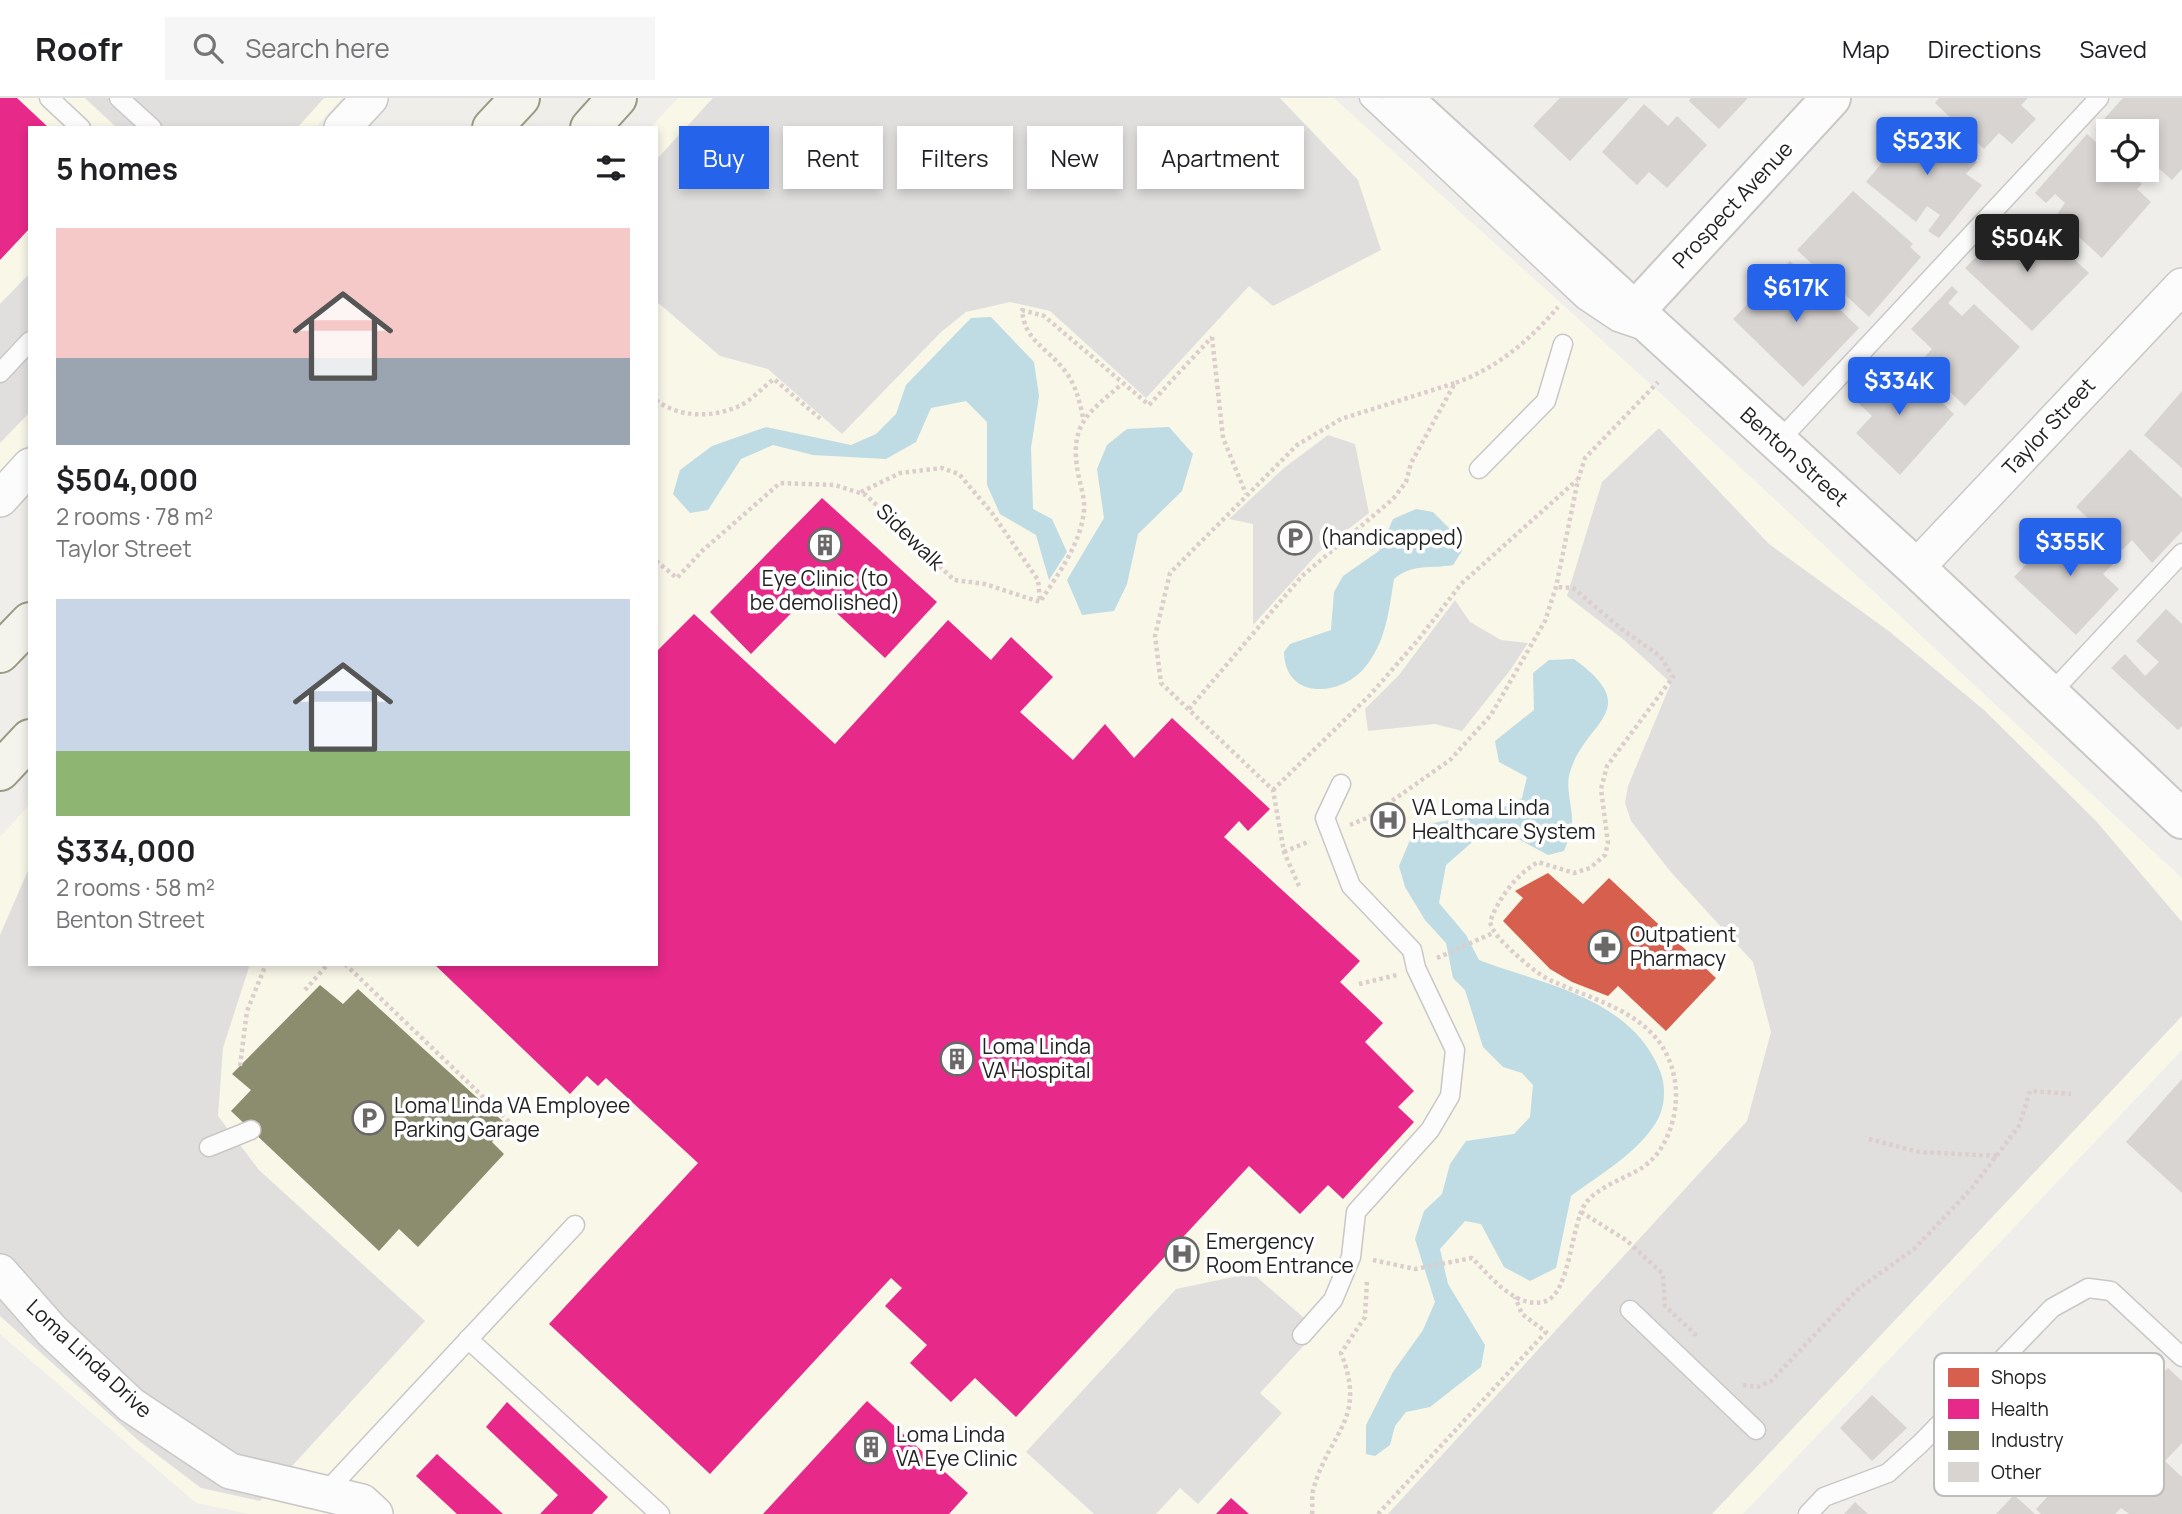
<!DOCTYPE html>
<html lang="en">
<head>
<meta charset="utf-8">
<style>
	body { margin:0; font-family:Manrope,sans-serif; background:#f6f6f6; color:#202124; height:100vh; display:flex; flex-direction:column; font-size:26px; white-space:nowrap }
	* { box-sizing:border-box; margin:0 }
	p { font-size:23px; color:#757577 }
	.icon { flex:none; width:38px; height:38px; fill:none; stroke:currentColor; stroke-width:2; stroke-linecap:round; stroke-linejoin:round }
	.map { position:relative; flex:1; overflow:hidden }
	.panel { position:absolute; left:28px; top:28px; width:630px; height:840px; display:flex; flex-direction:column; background:#fff; border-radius:0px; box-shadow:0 4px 10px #0003 }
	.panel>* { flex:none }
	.top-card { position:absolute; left:679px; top:28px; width:665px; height:63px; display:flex; gap:14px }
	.tools { position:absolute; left:2096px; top:21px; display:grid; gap:14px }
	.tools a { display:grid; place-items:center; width:63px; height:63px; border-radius:0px; background:#fff; box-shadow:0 4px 10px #0003; font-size:35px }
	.price { position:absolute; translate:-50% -60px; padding:0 16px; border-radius:7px; background:#2563eb; color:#fff; font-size:23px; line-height:46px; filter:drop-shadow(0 2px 4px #0008) }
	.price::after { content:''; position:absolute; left:50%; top:42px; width:21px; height:16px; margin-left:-10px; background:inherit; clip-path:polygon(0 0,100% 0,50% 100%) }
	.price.active { background:#222; color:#fff }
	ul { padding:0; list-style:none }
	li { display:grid; align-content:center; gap:14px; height:371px; padding:0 28px }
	li span { display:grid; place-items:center; height:217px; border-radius:0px; color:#555 }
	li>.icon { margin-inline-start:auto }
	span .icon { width:126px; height:126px; fill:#fffc; stroke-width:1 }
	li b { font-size:30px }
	h2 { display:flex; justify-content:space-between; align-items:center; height:84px; padding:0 28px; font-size:30px }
	.chip { padding:0 24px; border-radius:0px; background:#fff; box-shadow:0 4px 10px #0003; font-size:24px; line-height:63px }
	.chip.active { background:#2563eb; color:#fff }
	header { display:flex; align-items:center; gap:42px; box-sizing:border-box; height:98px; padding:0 35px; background:#fff; border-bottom:2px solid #e0e0e0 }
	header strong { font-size:33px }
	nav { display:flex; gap:38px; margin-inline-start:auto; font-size:24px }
	.search { width:490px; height:63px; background:#f6f6f6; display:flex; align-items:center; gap:18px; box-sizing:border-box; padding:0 24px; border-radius:0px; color:#757577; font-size:26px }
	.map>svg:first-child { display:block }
	.education { fill:#f8f7e8 }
	.parking { fill:#e0dfde }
	.water { fill:#bfdbe3 }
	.shops { fill:#d6604d }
	.health { fill:#e7298a }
	.industry { fill:#8c8c6e }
	.building { fill:#d7d4d2 }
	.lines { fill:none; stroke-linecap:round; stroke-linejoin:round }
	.service-casing { stroke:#c9c8c7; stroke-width:21 }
	.minor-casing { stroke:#c9c8c7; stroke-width:38 }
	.tertiary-casing { stroke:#c9c8c7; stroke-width:42 }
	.secondary-casing { stroke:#999a82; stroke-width:42 }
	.path { stroke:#dccecd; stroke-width:4.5; stroke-dasharray:3.5 3.5; stroke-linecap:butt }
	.service { stroke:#fdfcfc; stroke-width:18 }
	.minor { stroke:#fdfcfc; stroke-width:35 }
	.tertiary { stroke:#fdfcfc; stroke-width:38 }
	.secondary { stroke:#f4f4ed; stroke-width:38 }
	.labels { text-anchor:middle; stroke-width:7; stroke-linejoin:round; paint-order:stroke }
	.street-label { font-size:21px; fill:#222; stroke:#fff }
	.poi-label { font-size:21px; fill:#222; stroke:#fff; text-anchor:start }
	.key { fill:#fff; stroke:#bdbdbd; stroke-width:2 }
	.key-label { font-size:19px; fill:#222 }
</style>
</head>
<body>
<header>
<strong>Roofr</strong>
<div class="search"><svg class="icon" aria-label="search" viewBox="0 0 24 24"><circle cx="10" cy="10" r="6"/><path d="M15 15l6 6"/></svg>Search here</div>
<nav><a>Map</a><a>Directions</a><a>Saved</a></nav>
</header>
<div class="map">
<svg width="2182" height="1416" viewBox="0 0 2182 1416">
	<rect width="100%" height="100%" fill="#f0eeeb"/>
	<g class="education">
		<polygon points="0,0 342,0 315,30 30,30 30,344 0,377"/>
		<polygon points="678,0 1334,0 1657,292 2182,780 2182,952 1743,1416 249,1416 196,1405 0,1236 0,739 30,706 30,866 656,866 656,30 650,30"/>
	</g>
	<g class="parking">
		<polygon points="85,0 324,0 297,30 117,30"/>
		<polygon points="713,0 1280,0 1358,82 1381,152 1273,208 1249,188 1146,300 1050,213 1010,204 966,214 941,234 842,336 768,271 720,258 656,203 656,62"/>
		<polygon points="30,175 30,314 0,345 0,206"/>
		<polygon points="1659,330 1769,446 1890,534 1984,612 2096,723 2182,824 2182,918 1712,1416 1388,1416 1747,1023 1771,934 1753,864 1670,773 1631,723 1625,705 1628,688 1671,585 1624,542 1567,498 1602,384"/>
		<polygon points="1328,337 1355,346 1369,415 1319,454 1253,527 1253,426 1229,421 1284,370"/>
		<polygon points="1455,502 1470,524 1501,542 1528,545 1511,571 1462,633 1435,626 1368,633 1365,611 1399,577"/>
		<polygon points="30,768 30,866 250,866 223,950 218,1018 259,1072 425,1223 260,1403 201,1390 139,1343 0,1218 0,837"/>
		<polygon points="1252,1175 1318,1232 1260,1295 1282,1315 1198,1406 1180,1390 1156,1416 1094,1416 1026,1354 1176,1191"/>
	</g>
	<g class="water">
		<polygon points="991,219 1034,264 1039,298 1031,350 1033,411 1052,421 1067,454 1049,482 1036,437 1000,416 987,387 987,324 966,303 931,310 916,344 886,361 813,357 773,347 741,361 708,412 690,415 673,396 680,372 712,348 766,329 851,347 876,336 896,316 906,287 971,220"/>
		<polygon points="1169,329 1193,356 1182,393 1138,436 1127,486 1114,513 1082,517 1067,482 1104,420 1097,371 1107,347 1127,331"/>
		<path d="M1416 411 1433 414 1461 442 1462 453 1453 467C1430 471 1413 465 1394 481 1389 512 1386 543 1366 568 1342 599 1285 603 1284 554L1290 546 1331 532 1334 494 1343 478 1379 453 1393 421Z"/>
		<path d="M1574 561C1647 614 1582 623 1569 678 1566 693 1573 711 1572 727 1571 735 1567 745 1564 753L1548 757 1513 738 1478 739 1446 767 1439 805 1466 837 1479 862C1545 887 1631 900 1660 973 1667 990 1665 1014 1653 1029 1633 1058 1599 1077 1571 1098L1556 1170 1530 1183 1504 1169 1481 1126 1465 1123 1440 1151 1448 1186 1485 1247 1481 1269 1430 1309 1406 1314 1395 1328 1390 1347 1375 1358 1366 1356V1327L1393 1274 1423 1232 1435 1204 1415 1141 1424 1113 1442 1096 1450 1066 1466 1043 1514 1036 1530 1019 1533 987 1522 975 1503 969 1483 949 1465 892 1453 880 1446 845 1425 822 1405 789 1399 768 1410 742 1433 725 1492 715 1522 700 1527 679 1499 664 1495 643 1534 612 1533 575 1549 562Z"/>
	</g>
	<polygon class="shops" points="1548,775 1583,806 1609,780 1716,880 1666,933 1618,888 1608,898 1572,884 1550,871 1503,823 1523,800 1515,793"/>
	<g class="health">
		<polygon points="0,0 17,0 49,30 30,30 30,130 0,162"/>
		<polygon points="822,400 937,504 885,560 813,493 751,556 710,514"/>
		<polygon points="694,516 835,646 948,522 991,562 1011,539 1053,579 1020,614 1073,662 1105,626 1134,660 1172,620 1270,711 1248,733 1239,723 1224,739 1360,863 1340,884 1383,925 1365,944 1414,993 1398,1009 1414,1024 1343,1101 1328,1087 1300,1116 1249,1068 1016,1319 975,1280 951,1304 910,1265 927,1247 885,1208 902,1190 891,1180 710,1376 549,1226 698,1065 606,980 598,988 587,978 570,996 434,866 656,866 656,550 658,552"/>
		<polygon points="867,1303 968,1395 949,1416 763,1416"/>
		<polygon points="507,1304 608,1399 592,1416 540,1416 558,1397 486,1329"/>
		<polygon points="437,1356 503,1416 457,1416 416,1378"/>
		<polygon points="1231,1400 1249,1416 1216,1416"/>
	</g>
	<polygon class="industry" points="320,887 343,906 358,891 507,1027 492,1044 504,1056 418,1149 399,1131 379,1153 231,1013 251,992 232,976"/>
	<g class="building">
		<polygon points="1560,0 1629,0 1570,63 1533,28"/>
		<polygon points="1691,0 1748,0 1719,31 1689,3"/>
		<polygon points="1939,0 2028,0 2021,7 2036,21 2012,46 1999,35 1984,51 1935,5"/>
		<polygon points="2123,0 2182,0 2182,71 2172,82 2147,60 2147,33 2118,33 2104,21"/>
		<polygon points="1644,6 1668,28 1677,18 1707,47 1667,90 1649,74 1637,87 1602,54"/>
		<polygon points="1920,20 1977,64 1966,76 1982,87 1939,140 1928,133 1940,117 1927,108 1916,124 1866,84"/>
		<polygon points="2087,36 2109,56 2109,72 2126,72 2142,86 2137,91 2151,104 2102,160 2056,118 2065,105 2055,96 2046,105 2035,95"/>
		<polygon points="1853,93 1913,146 1910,149 1921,159 1869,219 1797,152"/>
		<polygon points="2011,124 2031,145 2043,132 2089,175 2032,233 1965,170"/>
		<polygon points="1790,163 1859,230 1803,289 1733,221"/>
		<polygon points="1952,188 1958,194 1948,205 1962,218 1974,206 2020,249 1965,308 1919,265 1932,251 1911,231"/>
		<polygon points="1877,268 1898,287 1910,274 1954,316 1900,377 1856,335 1872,318 1850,297"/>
		<polygon points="2182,293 2182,370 2144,337"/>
		<polygon points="2130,351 2182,400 2182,433 2152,465 2132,442 2122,452 2076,409"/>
		<polygon points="2068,422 2114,465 2103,476 2119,491 2076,537 2014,479"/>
		<polygon points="2166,511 2182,526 2182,628 2178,632 2111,570 2125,556 2145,578 2159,564 2136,543"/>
		<polygon points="2182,981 2182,1095 2126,1044"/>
		<polygon points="2071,1258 2089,1275 2080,1284 2120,1321 2168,1270 2182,1283 2182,1345 2165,1363 2182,1379 2182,1416 2129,1416 2121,1410 2115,1416 2041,1416 2036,1411 2075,1369 2034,1334 2031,1340 2013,1324"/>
		<polygon points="1872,1297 1907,1330 1872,1363 1840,1330"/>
		<polygon points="2014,1397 2035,1416 1996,1416"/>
		<polygon points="1855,1404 1868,1416 1844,1416"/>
	</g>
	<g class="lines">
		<defs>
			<g id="service">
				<polyline points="49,0 81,30"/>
				<polyline points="119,0 152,30"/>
				<polyline points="1369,0 1584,202 1617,224 1641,232"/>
				<polyline points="0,275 30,243"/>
				<polyline points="1778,344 2099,0"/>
				<polyline points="1479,371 1546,303 1563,246"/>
				<polyline points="2050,596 2182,455"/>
				<polyline points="209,1049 251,1032"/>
				<polyline points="1630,1212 1756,1332"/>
				<polyline points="1302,1237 1333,1202 1351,1159 1356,1114 1430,1032 1450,998 1455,952 1416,870 1412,852 1351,788 1325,720 1341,686"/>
				<polyline points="468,1241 660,1416"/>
				<polyline points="324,1396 575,1127"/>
				<polyline points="1808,1416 1824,1399 1888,1375 1921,1345 2052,1210 2088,1190 2111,1193 2182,1259"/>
			</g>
			<g id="minor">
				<polyline points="342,30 370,0"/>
				<polyline points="0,401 30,368"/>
				<polyline points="1916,470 2182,188"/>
				<polyline points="0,1174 52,1233 131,1307 230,1373 362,1404 375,1416"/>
			</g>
			<g id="tertiary">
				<polyline points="1402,0 1916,470 2182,721"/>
				<polyline points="1635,213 1831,0"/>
			</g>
			<g id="secondary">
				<polyline points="492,30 520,0"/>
				<polyline points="590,30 617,0"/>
				<polyline points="0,555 30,524"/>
				<polyline points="0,673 30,641"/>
			</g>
		</defs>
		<use href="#service" class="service-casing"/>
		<use href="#minor" class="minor-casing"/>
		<use href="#tertiary" class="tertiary-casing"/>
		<use href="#secondary" class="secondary-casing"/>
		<g class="path">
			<polyline points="1212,239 1223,340 1246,396"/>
			<path d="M656 302C679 320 713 320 739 308 751 303 763 289 774 281L823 323"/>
			<path d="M1083 319C1079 302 1076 287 1065 273 1046 248 1025 244 1022 212L1044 218 1149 307 1212 239"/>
			<polyline points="861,394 900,375 942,370 959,376 992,415 1038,482 1040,503"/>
			<path d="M656 463 677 480 702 453 780 385 835 387 866 397 954 482 985 486 1040 504C1058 476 1081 446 1084 412 1085 400 1080 386 1078 375 1069 326 1088 315 1122 286"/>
			<path d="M1189 611 1302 478 1393 401 1406 384 1411 365 1455 285C1496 271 1530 242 1558 209"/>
			<polyline points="1273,692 1370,597 1418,542 1461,486 1577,382"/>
			<polyline points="1350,727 1369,719 1450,662 1491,617 1545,523 1556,489 1578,382 1585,360 1658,284"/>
			<polyline points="1284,754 1310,743"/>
			<polyline points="1299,788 1284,754 1273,692 1161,585 1155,538 1170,475 1297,347 1341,321 1455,285"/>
			<polyline points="1437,860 1493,835"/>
			<polyline points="345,866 530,1044"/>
			<polyline points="1359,886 1397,877"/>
			<polyline points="305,892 328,866"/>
			<polyline points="240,968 247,913 266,866"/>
			<polyline points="1869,1041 1919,1054 1998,1058"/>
			<polyline points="1581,1114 1626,1142 1663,1176 1665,1208 1695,1236 1695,1241"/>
			<path d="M1373 1162 1415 1171 1472 1160C1490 1178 1517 1213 1546 1203 1570 1194 1571 1128 1585 1106 1598 1088 1625 1081 1643 1069 1670 1051 1681 1008 1674 978 1661 916 1599 905 1550 882 1536 875 1523 863 1512 853 1502 843 1494 837 1490 824 1499 799 1516 777 1538 764L1574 775 1590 770 1605 757 1608 745 1601 691 1607 668 1673 579 1660 558 1624 533 1573 490 1556 489"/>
			<polyline points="1743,1287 1758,1289 1771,1283 1858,1191 1914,1151 1972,1090 2019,1028 2030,993 2071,996"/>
			<path d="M1312 1416C1313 1407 1311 1397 1314 1389 1331 1332 1367 1321 1341 1255L1365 1219 1367 1182"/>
			<polyline points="1378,1416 1546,1234 1522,1216 1515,1199"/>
		</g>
		<use href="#service" class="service"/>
		<use href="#minor" class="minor"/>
		<use href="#tertiary" class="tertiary"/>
		<use href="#secondary" class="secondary"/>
	</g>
	<defs>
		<symbol id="parking-ring" viewBox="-11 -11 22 22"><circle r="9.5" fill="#fff" stroke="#6a6968" stroke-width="1.5"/><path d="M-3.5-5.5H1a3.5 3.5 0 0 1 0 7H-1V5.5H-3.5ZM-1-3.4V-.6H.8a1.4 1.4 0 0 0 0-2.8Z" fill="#6a6968"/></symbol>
		<symbol id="building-ring" viewBox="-11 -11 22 22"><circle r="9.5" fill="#fff" stroke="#6a6968" stroke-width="1.5"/><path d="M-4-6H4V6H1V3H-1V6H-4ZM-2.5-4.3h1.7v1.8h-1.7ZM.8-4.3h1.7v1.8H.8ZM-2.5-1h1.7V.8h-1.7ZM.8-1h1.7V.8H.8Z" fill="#6a6968"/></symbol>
		<symbol id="hospital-ring" viewBox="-11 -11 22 22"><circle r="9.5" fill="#fff" stroke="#6a6968" stroke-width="1.5"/><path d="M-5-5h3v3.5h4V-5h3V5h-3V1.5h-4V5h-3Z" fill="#6a6968"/></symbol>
		<symbol id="pharmacy-ring" viewBox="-11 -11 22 22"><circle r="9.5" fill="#fff" stroke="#6a6968" stroke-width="1.5"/><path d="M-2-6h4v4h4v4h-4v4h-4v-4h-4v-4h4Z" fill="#6a6968"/></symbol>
	</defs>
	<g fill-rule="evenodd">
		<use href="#parking-ring" x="1276" y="421" width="38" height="38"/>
		<use href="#building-ring" x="806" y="428" width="38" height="38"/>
		<use href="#hospital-ring" x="1369" y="703" width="38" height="38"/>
		<use href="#pharmacy-ring" x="1586" y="830" width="38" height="38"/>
		<use href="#building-ring" x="938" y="942" width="38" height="38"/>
		<use href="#parking-ring" x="350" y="1001" width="38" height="38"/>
		<use href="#hospital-ring" x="1163" y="1137" width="38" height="38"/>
		<use href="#building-ring" x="852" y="1330" width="38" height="38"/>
	</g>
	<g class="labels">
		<g class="street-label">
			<text transform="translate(1733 107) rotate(-47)" y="7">Prospect Avenue</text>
			<text transform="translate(2049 329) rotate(-47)" y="7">Taylor Street</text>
			<text transform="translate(1794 359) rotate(42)" y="7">Benton Street</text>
			<text transform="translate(910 439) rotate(44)" y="7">Sidewalk</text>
			<text transform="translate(89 1261) rotate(43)" y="7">Loma Linda Drive</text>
		</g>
		<g class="poi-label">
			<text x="1320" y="447">(handicapped)</text>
			<text x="825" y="488" text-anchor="middle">Eye Clinic (to<tspan x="825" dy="24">be demolished)</tspan></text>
			<text x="1412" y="717">VA Loma Linda<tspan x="1412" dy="24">Healthcare System</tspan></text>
			<text x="1630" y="844">Outpatient<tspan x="1630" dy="24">Pharmacy</tspan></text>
			<text x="982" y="956">Loma Linda<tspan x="982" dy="24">VA Hospital</tspan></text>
			<text x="394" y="1015">Loma Linda VA Employee<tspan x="394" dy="24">Parking Garage</tspan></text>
			<text x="1206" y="1151">Emergency<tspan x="1206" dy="24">Room Entrance</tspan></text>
			<text x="896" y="1344">Loma Linda<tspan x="896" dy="24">VA Eye Clinic</tspan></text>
		</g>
	</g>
	<rect x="1934" y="1255" width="230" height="143" rx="10" class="key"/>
	<rect x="1948" y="1270" width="31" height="19" fill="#d6604d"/>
	<rect x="1948" y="1301" width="31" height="20" fill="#e7298a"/>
	<rect x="1948" y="1333" width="31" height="19" fill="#8c8c6e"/>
	<rect x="1948" y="1364" width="31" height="20" fill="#d7d4d2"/>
	<g class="key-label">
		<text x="1991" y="1286">Shops</text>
		<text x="1991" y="1318">Health</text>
		<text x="1991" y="1349">Industry</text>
		<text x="1991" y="1381">Other</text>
	</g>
</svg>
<div class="tools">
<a><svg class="icon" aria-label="locate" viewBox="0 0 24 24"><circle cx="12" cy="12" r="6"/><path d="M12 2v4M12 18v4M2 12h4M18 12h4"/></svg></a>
</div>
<b class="price" style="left:1927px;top:79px">$523K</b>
<b class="price active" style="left:2027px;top:176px">$504K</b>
<b class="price" style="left:1796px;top:226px">$617K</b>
<b class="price" style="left:1899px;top:319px">$334K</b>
<b class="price" style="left:2070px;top:480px">$355K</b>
<div class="top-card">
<a class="chip active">Buy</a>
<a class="chip">Rent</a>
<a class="chip">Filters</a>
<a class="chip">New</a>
<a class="chip">Apartment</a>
</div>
<section class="panel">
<h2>5 homes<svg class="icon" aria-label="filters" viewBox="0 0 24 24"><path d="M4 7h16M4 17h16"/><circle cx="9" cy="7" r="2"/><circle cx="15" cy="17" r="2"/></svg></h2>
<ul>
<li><span style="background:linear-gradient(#f6c9c9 60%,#9aa5b1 0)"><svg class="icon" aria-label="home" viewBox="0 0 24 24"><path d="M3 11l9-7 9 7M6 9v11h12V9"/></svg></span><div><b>$504,000</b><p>2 rooms · 78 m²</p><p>Taylor Street</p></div></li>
<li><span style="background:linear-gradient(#c9d6e8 70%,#8fb573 0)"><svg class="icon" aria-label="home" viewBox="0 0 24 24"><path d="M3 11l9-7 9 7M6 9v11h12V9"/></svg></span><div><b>$334,000</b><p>2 rooms · 58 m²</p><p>Benton Street</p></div></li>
</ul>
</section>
</div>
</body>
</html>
